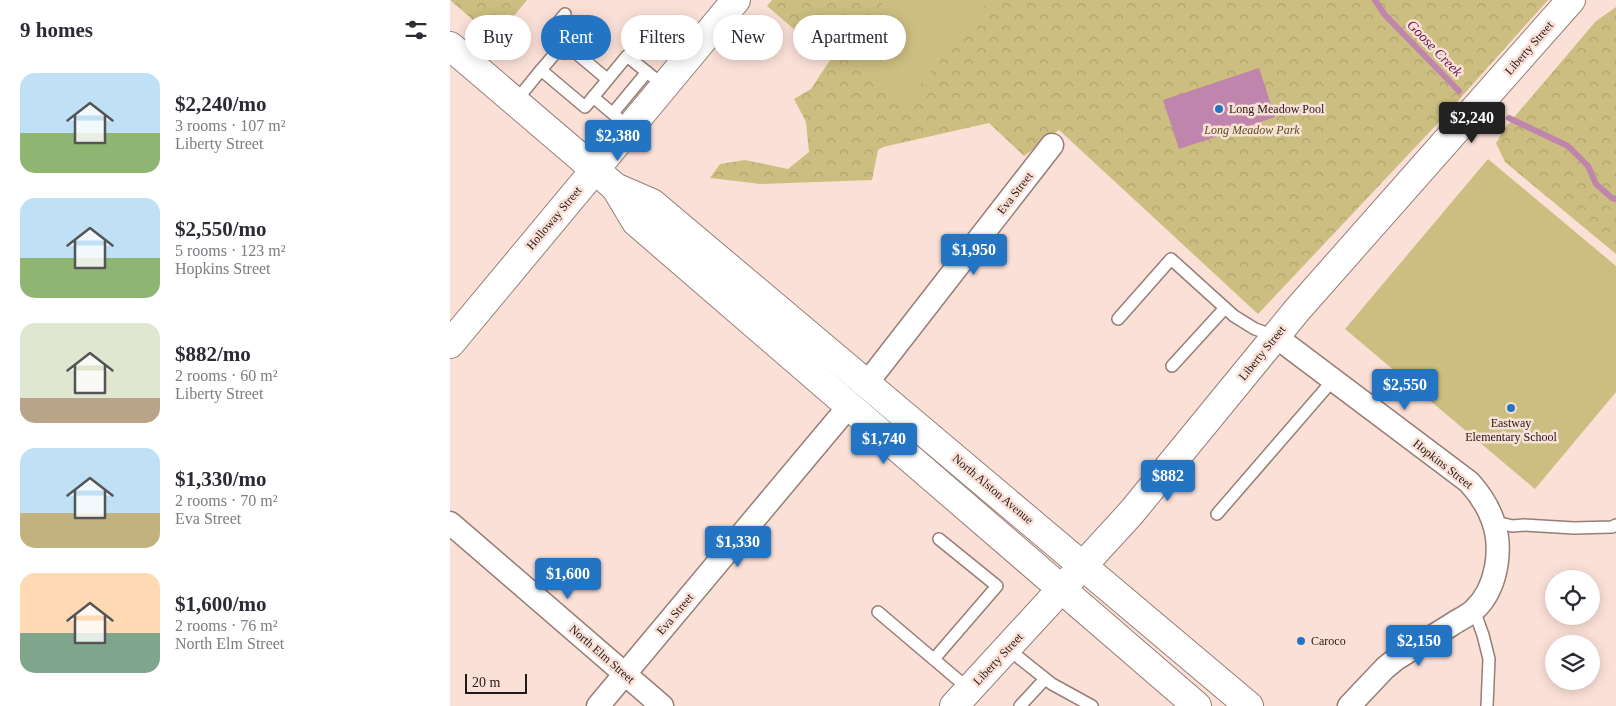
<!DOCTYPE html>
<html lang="en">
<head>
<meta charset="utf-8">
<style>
	body { margin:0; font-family:Georgia,serif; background:#f2f2f3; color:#2b2b33; height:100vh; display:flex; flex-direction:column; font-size:19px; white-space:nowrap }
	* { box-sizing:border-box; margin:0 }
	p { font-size:16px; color:#7c7c81 }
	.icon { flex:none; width:28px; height:28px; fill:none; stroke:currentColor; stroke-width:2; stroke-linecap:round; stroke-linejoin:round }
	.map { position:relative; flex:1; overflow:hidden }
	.details { display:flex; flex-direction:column; background:#fff; width:450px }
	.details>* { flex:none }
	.hud { position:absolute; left:15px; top:15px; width:475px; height:45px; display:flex; gap:10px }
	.buttons { position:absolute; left:1095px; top:570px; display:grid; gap:10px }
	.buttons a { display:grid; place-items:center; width:55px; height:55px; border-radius:50%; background:#fff; box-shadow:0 2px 12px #0003; font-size:25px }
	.scale { position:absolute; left:15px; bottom:12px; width:62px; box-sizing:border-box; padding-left:5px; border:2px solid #221916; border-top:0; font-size:14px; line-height:18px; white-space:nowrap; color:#221916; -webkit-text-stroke:4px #fbe0d7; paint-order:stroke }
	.price { position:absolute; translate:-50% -42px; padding:0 11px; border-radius:5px; background:#2375c4; color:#fff; font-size:16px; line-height:32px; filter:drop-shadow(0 1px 2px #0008) }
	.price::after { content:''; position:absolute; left:50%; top:30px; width:15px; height:11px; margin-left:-8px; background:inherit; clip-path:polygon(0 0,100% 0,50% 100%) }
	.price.current { background:#222; color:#fff }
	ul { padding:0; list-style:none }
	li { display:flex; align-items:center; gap:15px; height:125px; padding:0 20px }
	li span { display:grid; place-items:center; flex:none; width:140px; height:100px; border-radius:15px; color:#555 }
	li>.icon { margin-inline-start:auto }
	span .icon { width:60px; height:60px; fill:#fffc; stroke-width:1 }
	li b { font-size:21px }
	h2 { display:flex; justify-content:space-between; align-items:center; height:60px; padding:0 20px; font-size:21px }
	.chip { padding:0 18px; border-radius:22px; background:#fff; box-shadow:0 2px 12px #0003; font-size:18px; line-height:45px }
	.chip.current { background:#2375c4; color:#fff }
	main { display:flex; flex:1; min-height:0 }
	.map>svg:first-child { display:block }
	.forest { fill:url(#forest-crowns) }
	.pitch { fill:#ccbe80 }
	.water { fill:#bf85ac }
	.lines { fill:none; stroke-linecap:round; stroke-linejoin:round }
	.stream { stroke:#bf85ac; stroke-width:6 }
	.service-casing { stroke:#967e76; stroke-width:14 }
	.minor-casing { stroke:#967e76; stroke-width:25 }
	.tertiary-casing { stroke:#967e76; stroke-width:30 }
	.secondary-casing { stroke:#967e76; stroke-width:30 }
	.primary-casing { stroke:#967e76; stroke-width:30 }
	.service { stroke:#fff; stroke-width:11 }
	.minor { stroke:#fff; stroke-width:22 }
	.tertiary { stroke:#fff; stroke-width:28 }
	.secondary { stroke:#fff; stroke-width:28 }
	.primary { stroke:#fff; stroke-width:28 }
	.poi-dot { fill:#2375c4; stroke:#fbe0d7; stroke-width:2 }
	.labels { text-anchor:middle; stroke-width:5; stroke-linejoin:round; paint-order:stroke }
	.street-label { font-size:12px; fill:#221916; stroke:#fbe0d7 }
	.poi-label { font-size:12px; fill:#221916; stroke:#fbe0d7; text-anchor:start }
	.park-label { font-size:12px; font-style:italic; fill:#5a4f1c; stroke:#fbe0d7 }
	.water-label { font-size:14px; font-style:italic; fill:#5e194c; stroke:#fbe0d7 }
</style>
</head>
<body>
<main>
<section class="details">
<h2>9 homes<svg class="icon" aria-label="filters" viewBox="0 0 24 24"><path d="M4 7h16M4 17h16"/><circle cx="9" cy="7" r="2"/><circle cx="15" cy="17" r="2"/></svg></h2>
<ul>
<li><span style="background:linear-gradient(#bfe0f5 60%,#8fb573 0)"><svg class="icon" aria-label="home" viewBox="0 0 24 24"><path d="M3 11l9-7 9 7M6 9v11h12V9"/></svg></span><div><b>$2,240/mo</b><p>3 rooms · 107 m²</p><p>Liberty Street</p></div></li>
<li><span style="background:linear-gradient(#bfe0f5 60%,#8fb573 0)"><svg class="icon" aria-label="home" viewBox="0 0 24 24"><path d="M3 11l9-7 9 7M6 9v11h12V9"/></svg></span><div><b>$2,550/mo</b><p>5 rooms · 123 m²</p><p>Hopkins Street</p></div></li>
<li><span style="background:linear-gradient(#dfe7d0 75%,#b9a48a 0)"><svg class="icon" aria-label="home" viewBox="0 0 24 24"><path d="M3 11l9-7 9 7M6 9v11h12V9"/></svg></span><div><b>$882/mo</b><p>2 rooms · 60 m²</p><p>Liberty Street</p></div></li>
<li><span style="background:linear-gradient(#bfe0f5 65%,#c2b280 0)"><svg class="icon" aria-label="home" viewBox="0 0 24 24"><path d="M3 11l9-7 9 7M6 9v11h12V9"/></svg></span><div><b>$1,330/mo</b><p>2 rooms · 70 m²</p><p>Eva Street</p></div></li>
<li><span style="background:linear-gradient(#ffd9b3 60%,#7fa58c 0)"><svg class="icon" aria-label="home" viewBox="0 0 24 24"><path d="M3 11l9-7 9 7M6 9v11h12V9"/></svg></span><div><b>$1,600/mo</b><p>2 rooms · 76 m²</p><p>North Elm Street</p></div></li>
</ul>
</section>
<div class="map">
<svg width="1166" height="706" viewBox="0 0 1166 706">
	<defs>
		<pattern id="forest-crowns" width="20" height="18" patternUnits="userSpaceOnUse" patternTransform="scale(1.25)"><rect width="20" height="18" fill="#ccbe80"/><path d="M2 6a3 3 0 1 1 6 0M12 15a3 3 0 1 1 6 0" fill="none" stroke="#afa36e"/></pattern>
	</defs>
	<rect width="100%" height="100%" fill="#fbe0d7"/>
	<g class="forest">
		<polygon points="0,0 77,0 45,39"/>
		<polygon points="322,0 1098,0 989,122 808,314 609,130 574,156 539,123 433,147 428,150 422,180 311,184 260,178 270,164 295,160 338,169 359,152 356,122 344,99 361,89 380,60 317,6"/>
		<polygon points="1166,7 1166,254 1055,162 1046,143 1055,128 1146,21"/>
	</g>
	<g class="pitch">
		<polygon points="435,0 540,0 453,106 390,55"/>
		<polygon points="1038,159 1166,266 1166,392 1085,489 895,329"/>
	</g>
	<polygon class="water" points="809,68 825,117 729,149 713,100"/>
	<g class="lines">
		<g class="stream">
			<polyline points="925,0 935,15 1009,91"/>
			<polyline points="1059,118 1118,146 1138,166 1146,184 1162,198 1166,199"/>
		</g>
		<defs>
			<g id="service">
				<polyline points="114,43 100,32 115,14"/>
				<polyline points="91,70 114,43 157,79"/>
				<polyline points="143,97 168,118"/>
				<polyline points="65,102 91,70 135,107 177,56 214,86"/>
				<polyline points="163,113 197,72"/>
				<polyline points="668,319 721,259 784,316 805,329 825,336"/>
				<polyline points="722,366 775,308"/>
				<polyline points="767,514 883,380"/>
				<polyline points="1043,521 1062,526 1074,525 1124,528 1162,527 1166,525"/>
				<polyline points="1024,610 1033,635 1039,659 1037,706"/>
				<polyline points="428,612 520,690"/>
				<polyline points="558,649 602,684 642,706"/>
				<polyline points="484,659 547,586 489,539"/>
				<polyline points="570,706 595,679"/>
			</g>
			<g id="minor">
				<path d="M825 336 1019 482C1029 493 1038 506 1043 521 1053 549 1047 589 1024 610 1018 616 1008 620 1001 625 983 636 964 648 946 659L935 668 899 706"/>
				<polyline points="417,383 602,145"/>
				<polyline points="0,523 212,706"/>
				<polyline points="148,706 399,406"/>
			</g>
			<polyline id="tertiary" points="504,706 681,513 848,309 1121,0"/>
			<g id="secondary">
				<polyline points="0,46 165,187 202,203 799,706"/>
				<polyline points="165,187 186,222 747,706"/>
			</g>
			<polyline id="primary" points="0,344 286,0"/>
		</defs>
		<use href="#service" class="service-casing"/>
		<use href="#minor" class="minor-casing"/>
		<use href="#tertiary" class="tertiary-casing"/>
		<use href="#secondary" class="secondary-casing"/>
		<use href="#primary" class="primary-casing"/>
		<use href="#service" class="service"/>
		<use href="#minor" class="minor"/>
		<use href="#tertiary" class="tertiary"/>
		<use href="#secondary" class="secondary"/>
		<use href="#primary" class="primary"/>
	</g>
	<g class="poi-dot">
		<circle cx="769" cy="109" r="5"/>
		<circle cx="1061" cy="408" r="5"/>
		<circle cx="851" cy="641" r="5"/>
	</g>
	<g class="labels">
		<g class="street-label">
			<text transform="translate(1079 48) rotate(-49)" y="4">Liberty Street</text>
			<text transform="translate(565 193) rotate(-52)" y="4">Eva Street</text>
			<text transform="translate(104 218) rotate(-50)" y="4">Holloway Street</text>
			<text transform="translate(812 353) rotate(-51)" y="4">Liberty Street</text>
			<text transform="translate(993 464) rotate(38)" y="4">Hopkins Street</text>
			<text transform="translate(543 489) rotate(40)" y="4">North Alston Avenue</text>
			<text transform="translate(225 614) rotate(-50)" y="4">Eva Street</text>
			<text transform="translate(152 654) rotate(41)" y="4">North Elm Street</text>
			<text transform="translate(548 659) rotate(-47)" y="4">Liberty Street</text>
		</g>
		<g class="poi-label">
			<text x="779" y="113">Long Meadow Pool</text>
			<text x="1061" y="427" text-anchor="middle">Eastway<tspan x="1061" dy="14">Elementary School</tspan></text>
			<text x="861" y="645">Caroco</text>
		</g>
		<g class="park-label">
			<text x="802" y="134">Long Meadow Park</text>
		</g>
		<g class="water-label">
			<text transform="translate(985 48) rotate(46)" y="5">Goose Creek</text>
		</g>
	</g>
</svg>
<div class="buttons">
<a><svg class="icon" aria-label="locate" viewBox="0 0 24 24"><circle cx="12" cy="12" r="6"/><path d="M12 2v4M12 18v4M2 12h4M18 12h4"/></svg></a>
<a><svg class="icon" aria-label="layers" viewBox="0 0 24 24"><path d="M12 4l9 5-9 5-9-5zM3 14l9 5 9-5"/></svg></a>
</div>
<div class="scale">20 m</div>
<b class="price current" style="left:1022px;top:144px">$2,240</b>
<b class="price" style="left:168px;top:162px">$2,380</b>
<b class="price" style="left:524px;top:276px">$1,950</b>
<b class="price" style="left:955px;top:411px">$2,550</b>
<b class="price" style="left:434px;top:465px">$1,740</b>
<b class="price" style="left:718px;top:502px">$882</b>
<b class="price" style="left:288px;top:568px">$1,330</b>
<b class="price" style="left:118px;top:600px">$1,600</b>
<b class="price" style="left:969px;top:667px">$2,150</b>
<div class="hud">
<a class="chip">Buy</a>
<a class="chip current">Rent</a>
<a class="chip">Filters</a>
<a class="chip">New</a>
<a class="chip">Apartment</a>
</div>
</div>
</main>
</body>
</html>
